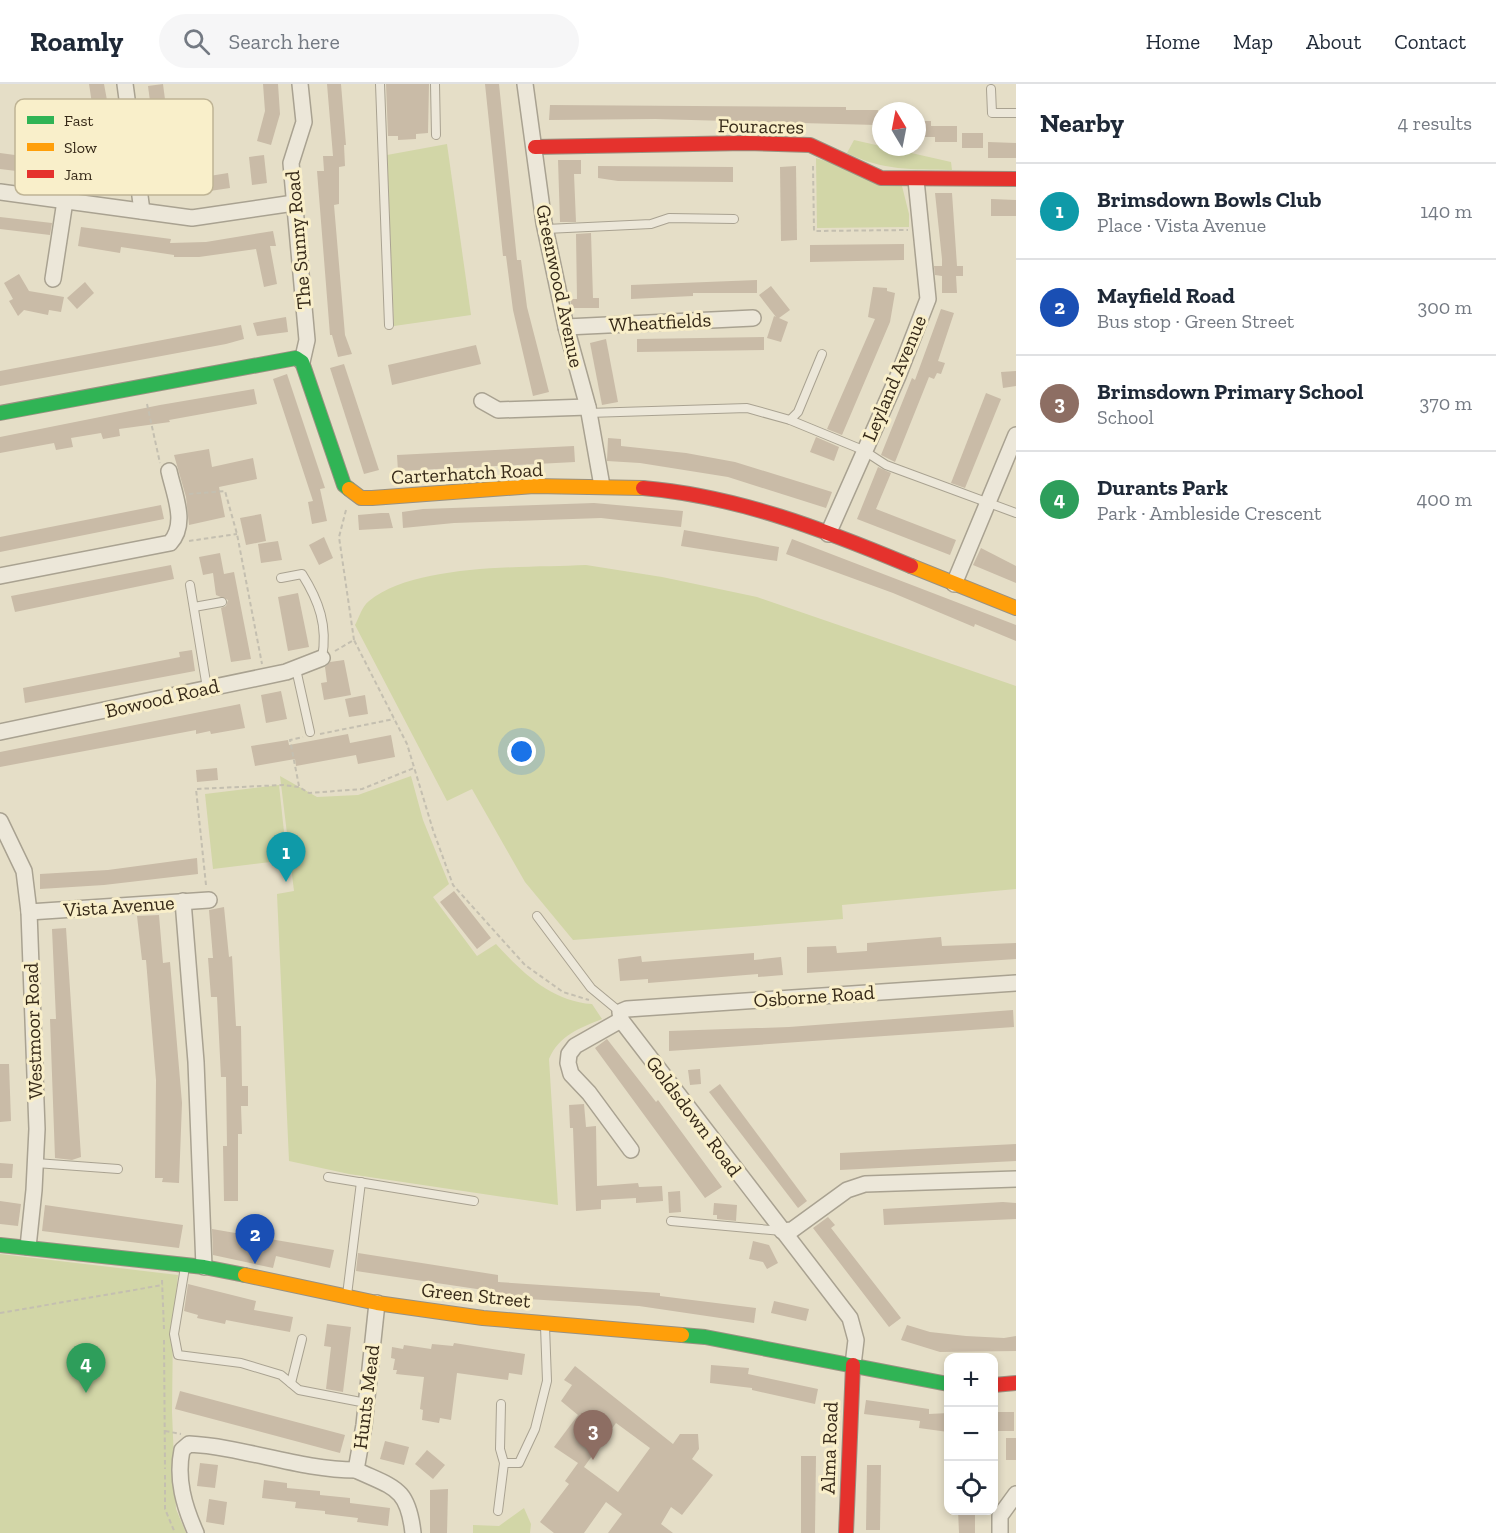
<!DOCTYPE html>
<meta charset="utf-8">
<style>
:root{--surface:#fff;--page:#f6f6f7;--text:#1f2937;--muted:#747a83;--line:#e0e1e3;--accent:#746956}
body{margin:0;font-family:"Zilla Slab",serif;background:var(--page);color:var(--text)}
.controls{position:absolute;right:18px;bottom:18px;display:grid;overflow:hidden;border-radius:12px;box-shadow:0 3px 9px #0003}
.controls button{width:54px;height:54px;display:grid;place-items:center;padding:0;border:0;border-bottom:2px solid var(--line);background:var(--surface);color:var(--text);font:30px sans-serif}
.compass{position:absolute;left:872px;top:18px;width:54px;height:54px;border-radius:50%;background:var(--surface);box-shadow:0 3px 9px #0003;rotate:350deg}
.you{position:absolute;left:522px;top:668px;width:21px;height:21px;margin:-15px;border:4px solid #fff;border-radius:50%;background:#1a73e8;box-shadow:0 0 0 9px #1a73e833}
.badge{display:grid;place-items:center;width:39px;height:39px;border-radius:50%;background:var(--accent);color:#fff;font-size:20px;font-weight:700}
.pin{position:absolute;translate:-50% -50px;filter:drop-shadow(0 2px 3px #0008)}
.pin::after{content:'';position:absolute;top:32px;width:21px;height:18px;background:inherit;clip-path:polygon(0 0,100% 0,50% 100%)}
.list{margin:0;padding:0;list-style:none}
h2{display:flex;justify-content:space-between;align-items:center;height:78px;margin:0;padding:0 24px;font-size:26px}
h2 small{font-size:20px;font-weight:400;color:var(--muted)}
.list li{display:grid;grid-template-columns:39px 1fr auto;gap:18px;align-items:center;box-sizing:border-box;height:96px;padding:0 24px;border-top:2px solid var(--line)}
.list b{display:block;font-size:22px;white-space:nowrap}
.list p{margin:0;font-size:20px;white-space:nowrap;color:var(--muted)}
.list em{font-size:20px;font-style:normal;color:var(--muted)}
.icon{flex:none;width:33px;height:33px;fill:none;stroke:currentColor;stroke-width:2;stroke-linecap:round;stroke-linejoin:round}
.map{position:relative;flex:none;width:1016px;height:1449px;overflow:hidden}
header{display:flex;align-items:center;gap:36px;box-sizing:border-box;height:84px;padding:0 30px;background:var(--surface);border-bottom:2px solid var(--line)}
header strong{font-size:28px}
nav{display:flex;gap:33px;margin-inline-start:auto;font-size:21px}
.search{width:420px;height:54px;background:var(--page);display:flex;align-items:center;gap:15px;box-sizing:border-box;padding:0 21px;border-radius:33px;color:var(--muted);font-size:22px}
main{display:flex}
aside{flex:1;background:var(--surface)}
.map>svg:first-child{display:block}
.green{fill:#d2d6a7}
.building{fill:#c9bba7;fill-rule:evenodd}
.lines{fill:none;stroke-linecap:round;stroke-linejoin:round}
.lane-casing{stroke:#a9a291;stroke-width:10}
.street-casing{stroke:#a9a291;stroke-width:18}
.fast-casing{stroke:#999181;stroke-width:16}
.slow-casing{stroke:#999181;stroke-width:16}
.jam-casing{stroke:#999181;stroke-width:16}
.path{stroke:#c4bfb0;stroke-width:2;stroke-dasharray:4.5 3;stroke-linecap:butt}
.lane{stroke:#ece7d9;stroke-width:8}
.street{stroke:#ece7d9;stroke-width:15}
.fast{stroke:#30b455;stroke-width:14}
.slow{stroke:#ff9f0a;stroke-width:14}
.jam{stroke:#e5322d;stroke-width:14}
.labels{text-anchor:middle;dominant-baseline:central;stroke-width:6;stroke-linejoin:round;paint-order:stroke}
.street-label{font-size:20px;fill:#372a19;stroke:#f9efca}
.key{fill:#f9efca;stroke:#bfb495;stroke-width:1.5}
.key-label{font-size:16px;fill:#372a19}
</style>
<header>
<strong>Roamly</strong>
<div class="search"><svg class="icon" aria-label="search" viewBox="0 0 24 24"><circle cx="10" cy="10" r="6"/><path d="M15 15l6 6"/></svg>Search here</div>
<nav><a>Home</a><a>Map</a><a>About</a><a>Contact</a></nav>
</header>
<main>
<div class="map">
<svg width="1016" height="1449" viewBox="0 0 1016 1449">
<rect width="100%" height="100%" fill="#e5dec7"/>
<g class="green">
<path d="M854,56L951,78L952,86C912,85 883,87 847,69Z"/>
<path d="M447,60L471,231L394,242L387,71Z"/>
<path d="M816,74L902,102L909,130V143L817,144Z"/>
<path d="M586,481L662,493L757,513L1016,602V805L842,821L843,835L573,856L525,798L472,705L447,717L355,541C359,534 362,522 369,517C416,479 526,484 586,481Z"/>
<path d="M280,692L317,713L358,711L411,692L423,736L449,800L433,813L477,872L496,860C523,889 551,917 592,920L602,935C580,944 559,951 549,975L558,1121L349,1090L289,1077L277,810L294,807Z"/>
<path d="M279,701L287,776L213,785L205,710Z"/>
<path d="M0,1170L178,1191L173,1242L172,1328L176,1425L186,1449H0Z"/>
<path d="M524,1424L531,1440L530,1449H473V1441L499,1442Z"/>
</g>
<g class="building">
<path d="M89,0H104L109,27L105,28L106,37L95,39Z"/>
<path d="M163,0L172,70L157,71L148,2Z"/>
<path d="M263,0H278L280,30L271,61L257,57L265,27Z"/>
<path d="M327,0H341L346,61H344L345,82L339,83V120L334,121L345,251L352,270L338,273L332,251H330L317,87H324L323,72H333Z"/>
<path d="M386,0H429L428,49L416,50V55L398,56V52H388Z"/>
<path d="M485,0H499L517,176H521L527,223L549,308L533,312L513,226L506,172H503Z"/>
<path d="M550,21L846,23V26H878L877,41L655,35L549,36Z"/>
<path d="M917,37H931V42H957V58H935V53H917Z"/>
<rect x="962" y="49" width="21" height="15"/>
<path d="M988,58L1016,59V74H988Z"/>
<path d="M0,69L96,82L97,87L125,89L123,100L0,85Z"/>
<path d="M264,71L267,99L252,101L249,73Z"/>
<path d="M558,76H581V90H574L576,138H560Z"/>
<path d="M598,82L733,83V98L618,97L598,94Z"/>
<path d="M796,82L797,156L781,157L780,83Z"/>
<path d="M228,89L230,104L203,108L162,105L163,90L191,91V95Z"/>
<path d="M935,109H952L957,182H963V192H956L957,209H942V192L935,191L934,182H942V175Z"/>
<path d="M991,115L1016,116V132H991Z"/>
<path d="M0,133L52,139L50,151L0,145Z"/>
<path d="M81,143L171,155L170,159L206,158L273,147L276,162H270L277,200L264,203L256,165L199,173H174V171L121,163L120,169L78,162Z"/>
<path d="M591,149L593,214H599V224H572L570,215H577L576,150Z"/>
<path d="M904,160V176L810,178V161Z"/>
<path d="M19,190L29,207L64,213L61,228L49,226L48,231L24,226L18,232L9,217L13,215L4,199Z"/>
<path d="M757,196V209H693V212L631,215V201Z"/>
<path d="M85,198L94,209L77,225L67,214Z"/>
<path d="M771,202L790,226L779,234L788,238L781,258L767,254L774,232L776,233L759,211Z"/>
<path d="M873,203L887,204V207L895,209L890,238L842,351L827,345L875,235L868,233Z"/>
<path d="M941,225L954,229L938,277L945,279L941,290L937,289L934,295L929,293L895,378L881,371L912,294L915,296Z"/>
<path d="M286,233L288,248L257,252L253,239Z"/>
<path d="M241,241L244,255L226,260L0,302V287Z"/>
<path d="M764,253V266L637,268V255Z"/>
<path d="M606,255L618,318L602,321L590,259Z"/>
<path d="M476,261L481,280L392,301L388,281Z"/>
<path d="M344,280L379,386L364,390L330,284Z"/>
<path d="M1016,287V302L1003,304L1001,288Z"/>
<path d="M287,290L325,404L320,405L327,437L312,440L308,418L313,417L273,295Z"/>
<path d="M254,305L257,320L169,336L170,338L119,345L120,352L103,355L101,349L71,354L73,363L56,366L54,359L0,369V353L160,321Z"/>
<path d="M986,309L1001,315L965,404L951,399Z"/>
<path d="M816,353L839,363L834,377L810,368Z"/>
<path d="M608,354L621,355V362L686,369L735,378L832,408L826,424L728,393L640,379L607,377Z"/>
<path d="M574,362L575,378L398,387L397,371Z"/>
<path d="M209,365L212,383L253,374L257,395L219,403L225,433L189,441L186,413L174,371Z"/>
<path d="M878,383L891,389L876,425L956,456L950,471L857,435Z"/>
<path d="M594,419L683,427L681,443L601,434L454,439L403,444L402,428L423,425Z"/>
<path d="M161,421L164,435L0,468V453Z"/>
<path d="M381,429H389L393,444L359,446L358,431Z"/>
<path d="M261,430L266,457L246,461L240,434Z"/>
<path d="M684,446L779,463L777,477L681,462Z"/>
<path d="M324,453L333,474L319,481L309,461Z"/>
<path d="M792,455L1016,541V557L975,540L974,543L893,509L786,470Z"/>
<path d="M278,457L282,476L261,479L258,460Z"/>
<path d="M981,464L1016,482V499L973,481Z"/>
<path d="M220,469L224,490L234,488L251,575L231,578L221,524L226,522L228,516L216,511L213,489L203,491L199,473Z"/>
<path d="M171,481L174,495L15,528L11,512Z"/>
<path d="M298,509L309,563L288,567L278,513Z"/>
<path d="M192,566L195,587L25,619L23,604L180,573L179,568Z"/>
<path d="M344,576L351,611L324,616L321,599L327,598L325,583L330,578Z"/>
<path d="M281,607L287,635L266,639L261,611Z"/>
<path d="M365,611L368,630L349,633L345,615Z"/>
<path d="M240,620L245,644L211,650L210,647L196,650V646L0,683V668Z"/>
<path d="M348,650L350,659L391,651L395,673L358,680L356,671L296,682L295,675L255,682L251,662L288,656L289,661Z"/>
<path d="M217,684L218,696L197,698L196,686Z"/>
<path d="M197,774L198,790L104,801L40,805V790L108,786Z"/>
<path d="M454,807L491,854L477,865L440,818Z"/>
<path d="M224,823L229,873L232,872L236,942H241L242,1002H248V1022H241L242,1050H238V1117H224L223,1062H227L226,993H221L217,913H211L208,874H213L209,826Z"/>
<path d="M159,831L163,879L170,878L182,1019L179,1099L162,1098L163,1094H155L156,996L146,876H142L137,832Z"/>
<path d="M66,844L81,1073L72,1076L55,1074L50,935H56L52,845Z"/>
<path d="M941,853L942,862L1016,859V875L807,889V863L836,862L837,869L867,867V859Z"/>
<path d="M754,869V876L781,873L783,891L758,893V890L648,899V895L620,897L618,875L641,872L642,878Z"/>
<path d="M1013,926L1014,943L669,967V947L789,943Z"/>
<path d="M607,955L656,1018L658,1016L722,1103L705,1114L595,964Z"/>
<path d="M0,980H9L11,1037L0,1038Z"/>
<path d="M700,985L701,1000L690,1001L688,986Z"/>
<path d="M720,1000L807,1117L798,1124L709,1008Z"/>
<path d="M584,1020L586,1043L596,1042L597,1102L638,1099L639,1103L662,1102L663,1117L636,1119V1114L601,1116V1125L576,1127L573,1044H570L569,1021Z"/>
<path d="M1016,1060V1077L840,1086V1069Z"/>
<path d="M0,1079L13,1080L12,1094H0Z"/>
<path d="M680,1107L681,1128L669,1129L668,1108Z"/>
<path d="M0,1117L21,1120L18,1142L0,1140Z"/>
<path d="M1003,1118L1016,1119V1135L884,1141L883,1125Z"/>
<path d="M714,1119L737,1121L736,1137L717,1135V1131H713Z"/>
<path d="M45,1121L183,1141L179,1164L42,1147Z"/>
<path d="M828,1133L835,1141L831,1144L901,1234L889,1243L813,1144Z"/>
<path d="M212,1145L334,1166L330,1184L276,1172L273,1184L213,1171Z"/>
<path d="M753,1157L769,1161L778,1179L767,1185L763,1178L749,1175Z"/>
<path d="M358,1169L498,1191V1198L660,1209V1212L756,1224L754,1239L639,1222L497,1213V1208L356,1187Z"/>
<path d="M188,1200L256,1217L254,1226L293,1233L290,1248L226,1236L225,1240L197,1234L198,1231L184,1227Z"/>
<path d="M774,1217L809,1225L806,1237L771,1229Z"/>
<path d="M327,1240L351,1243L343,1308L326,1305L331,1263L324,1262Z"/>
<path d="M907,1241L930,1248L966,1252L1004,1254L1016,1252V1267L940,1268L901,1256Z"/>
<path d="M454,1259L525,1270L522,1291L509,1289L508,1296L457,1289L451,1336L440,1334L439,1339L422,1336L423,1326L420,1325L424,1293L396,1290L397,1286H393L395,1275L391,1274L392,1263L403,1265L404,1261L431,1265L432,1260L453,1262Z"/>
<path d="M711,1281L749,1284L748,1290L818,1305L815,1320L752,1306V1304L710,1299Z"/>
<path d="M575,1282L673,1360L680,1350H698L699,1365L692,1375L713,1391L682,1431L671,1423L661,1440L673,1449H608L622,1430L606,1418L584,1449H554L540,1438L569,1400L565,1397L578,1379L554,1363L578,1331L561,1317L572,1301L564,1296ZM616,1339L650,1364L618,1408L584,1383Z"/>
<path d="M180,1307L345,1351L340,1369L175,1325Z"/>
<path d="M866,1316L929,1325V1330L948,1329V1348L919,1344L920,1337L864,1330Z"/>
<rect x="993" y="1328" width="21" height="19"/>
<rect x="1006" y="1354" width="10" height="22"/>
<path d="M385,1357L409,1363L404,1381L380,1375Z"/>
<path d="M427,1366L445,1381L433,1395L415,1380Z"/>
<path d="M801,1372H816L815,1449H801Z"/>
<path d="M200,1379L218,1381L215,1404L197,1402Z"/>
<path d="M867,1381H881L880,1446H866Z"/>
<path d="M264,1396L287,1399V1404L320,1407V1411L350,1414V1419L390,1424L388,1442L357,1438L358,1434L325,1430V1427L295,1424L296,1418L262,1414Z"/>
<path d="M448,1405L447,1449H430V1406Z"/>
<path d="M209,1415L227,1418L224,1441L206,1438Z"/>
<path d="M958,1426H975V1449H959Z"/>
</g>
<g class="lines">
<defs>
<g id="lane">
<path d="M380,0L389,241"/>
<path d="M435,0L436,51"/>
<path d="M991,5L992,29H1016"/>
<path d="M546,145L651,140L669,134L734,135"/>
<path d="M588,329L747,324L790,336L863,366L886,381L1016,429"/>
<path d="M790,336L798,328L822,270"/>
<path d="M281,494L302,490C319,517 328,542 322,574"/>
<path d="M190,501L207,604"/>
<path d="M194,523L222,518"/>
<path d="M296,585L310,648"/>
<path d="M537,832L591,904L620,928"/>
<path d="M36,1079L118,1085"/>
<path d="M328,1093L474,1117"/>
<path d="M671,1137L782,1147"/>
<path d="M185,1183L174,1250L178,1271L241,1279L281,1291L299,1306L366,1319"/>
<path d="M347,1211L361,1098"/>
<path d="M291,1299L302,1255"/>
<path d="M504,1379H519L535,1345L547,1297L545,1242"/>
<path d="M498,1427L504,1379L500,1365L501,1320"/>
</g>
<g id="street">
<path d="M125,0L142,127"/>
<path d="M300,0L304,38L291,79L307,256L302,278"/>
<path d="M525,0L544,139L566,243L588,323L602,402"/>
<path d="M0,108L192,134L294,119"/>
<path d="M53,195L65,117"/>
<path d="M566,243L753,234"/>
<path d="M482,317L498,326L588,323"/>
<path d="M828,450L898,292L928,215L916,96"/>
<path d="M0,492L170,459C188,440 174,410 169,387"/>
<path d="M954,500L1016,351"/>
<path d="M0,648L286,588L322,574"/>
<path d="M0,737L24,787L29,828L37,1045L34,1106L28,1163"/>
<path d="M183,817L196,978L204,1183"/>
<path d="M29,828L209,816"/>
<path d="M621,936L850,1234L856,1256L853,1281"/>
<path d="M621,936L620,928L627,925L1016,899"/>
<path d="M621,936L575,962L569,970L568,979L571,990L589,1009L631,1066"/>
<path d="M782,1147L792,1146L847,1106L865,1100L1016,1095"/>
<path d="M377,1219L364,1341L356,1386C394,1404 408,1403 413,1449"/>
<path d="M196,1449C184,1422 176,1395 182,1366L189,1360C245,1363 299,1386 356,1386"/>
<path d="M1000,1449V1432L1016,1410"/>
</g>
<g id="fast">
<path d="M0,329L296,274L302,278L344,401L349,405"/>
<path d="M0,1161L204,1183L245,1191"/>
<path d="M682,1251L705,1253L948,1300"/>
</g>
<g id="slow">
<path d="M349,405L361,414H372L534,402L643,404"/>
<path d="M911,482L1016,524"/>
<path d="M245,1191L377,1219L483,1234L682,1251"/>
</g>
<g id="jam">
<path d="M535,63L746,59L810,61L881,94L1016,95"/>
<path d="M643,404C737,412 825,446 911,482"/>
<path d="M994,1301L1016,1299"/>
<path d="M846,1449L853,1281"/>
</g>
</defs>
<use href="#lane" class="lane-casing"/>
<use href="#street" class="street-casing"/>
<use href="#fast" class="fast-casing"/>
<use href="#slow" class="slow-casing"/>
<use href="#jam" class="jam-casing"/>
<g class="path">
<path d="M813,82L814,147L908,146"/>
<path d="M147,320L160,379"/>
<path d="M189,410L225,407L237,450L262,580"/>
<path d="M346,426L339,453L354,556"/>
<path d="M189,457L237,450"/>
<path d="M335,567L354,556L407,660L433,746L453,801L525,881L563,908L589,916"/>
<path d="M320,650L394,635"/>
<path d="M299,702L290,656L303,653"/>
<path d="M206,801L196,705L283,701L299,703L309,709L362,705L414,684"/>
<path d="M162,1196L164,1245"/>
<path d="M0,1229L163,1201"/>
<path d="M164,1256L165,1385"/>
<path d="M165,1347L181,1350"/>
<path d="M165,1391V1425L175,1449"/>
</g>
<use href="#lane" class="lane"/>
<use href="#street" class="street"/>
<use href="#fast" class="fast"/>
<use href="#slow" class="slow"/>
<use href="#jam" class="jam"/>
</g>
<g class="labels">
<g class="street-label">
<text transform="translate(761 42) rotate(1)">Fouracres</text>
<text transform="translate(298 156) rotate(-95)">The Sunny Road</text>
<text transform="translate(560 202) rotate(78)">Greenwood Avenue</text>
<text transform="translate(660 238) rotate(-3)">Wheatfields</text>
<text transform="translate(894 294) rotate(-67)">Leyland Avenue</text>
<text transform="translate(467 389) rotate(-3)">Carterhatch Road</text>
<text transform="translate(162 614) rotate(-13)">Bowood Road</text>
<text transform="translate(119 822) rotate(-4)">Vista Avenue</text>
<text transform="translate(814 912) rotate(-4)">Osborne Road</text>
<text transform="translate(33 947) rotate(-92)">Westmoor Road</text>
<text transform="translate(694 1032) rotate(53)">Goldsdown Road</text>
<text transform="translate(476 1211) rotate(6)">Green Street</text>
<text transform="translate(366 1313) rotate(-83)">Hunts Mead</text>
<text transform="translate(829 1364) rotate(-88)">Alma Road</text>
</g>
</g>
<rect x="15" y="15" width="198" height="96" rx="9" class="key"/>
<rect x="27" y="32" width="27" height="8" fill="#30b455"/>
<rect x="27" y="59" width="27" height="8" fill="#ff9f0a"/>
<rect x="27" y="86" width="27" height="8" fill="#e5322d"/>
<g class="key-label">
<text x="64" y="42">Fast</text>
<text x="64" y="69">Slow</text>
<text x="64" y="96">Jam</text>
</g>
</svg>
<div class="controls">
<button>+</button>
<button>−</button>
<button><svg class="icon" aria-label="locate" viewBox="0 0 24 24"><circle cx="12" cy="12" r="6"/><path d="M12 2v4M12 18v4M2 12h4M18 12h4"/></svg></button>
</div>
<svg class="compass" viewBox="-18 -18 36 36"><path d="M0-13l5 13h-10z" fill="#e53935"/><path d="M0 13l5-13h-10z" fill="#747a83"/></svg>
<div class="you"></div>
<div class="pin badge" style="left:286px;top:798px;background:#0f9aa8">1</div>
<div class="pin badge" style="left:255px;top:1180px;background:#1a4fb4">2</div>
<div class="pin badge" style="left:593px;top:1376px;background:#8d6e63">3</div>
<div class="pin badge" style="left:86px;top:1309px;background:#2e9e5b">4</div>
</div>
<aside>
<h2>Nearby<small>4 results</small></h2>
<ul class="list">
<li><span class="badge" style="background:#0f9aa8">1</span><div><b>Brimsdown Bowls Club</b><p>Place · Vista Avenue</p></div><em>140 m</em></li>
<li><span class="badge" style="background:#1a4fb4">2</span><div><b>Mayfield Road</b><p>Bus stop · Green Street</p></div><em>300 m</em></li>
<li><span class="badge" style="background:#8d6e63">3</span><div><b>Brimsdown Primary School</b><p>School</p></div><em>370 m</em></li>
<li><span class="badge" style="background:#2e9e5b">4</span><div><b>Durants Park</b><p>Park · Ambleside Crescent</p></div><em>400 m</em></li>
</ul>
</aside>
</main>
